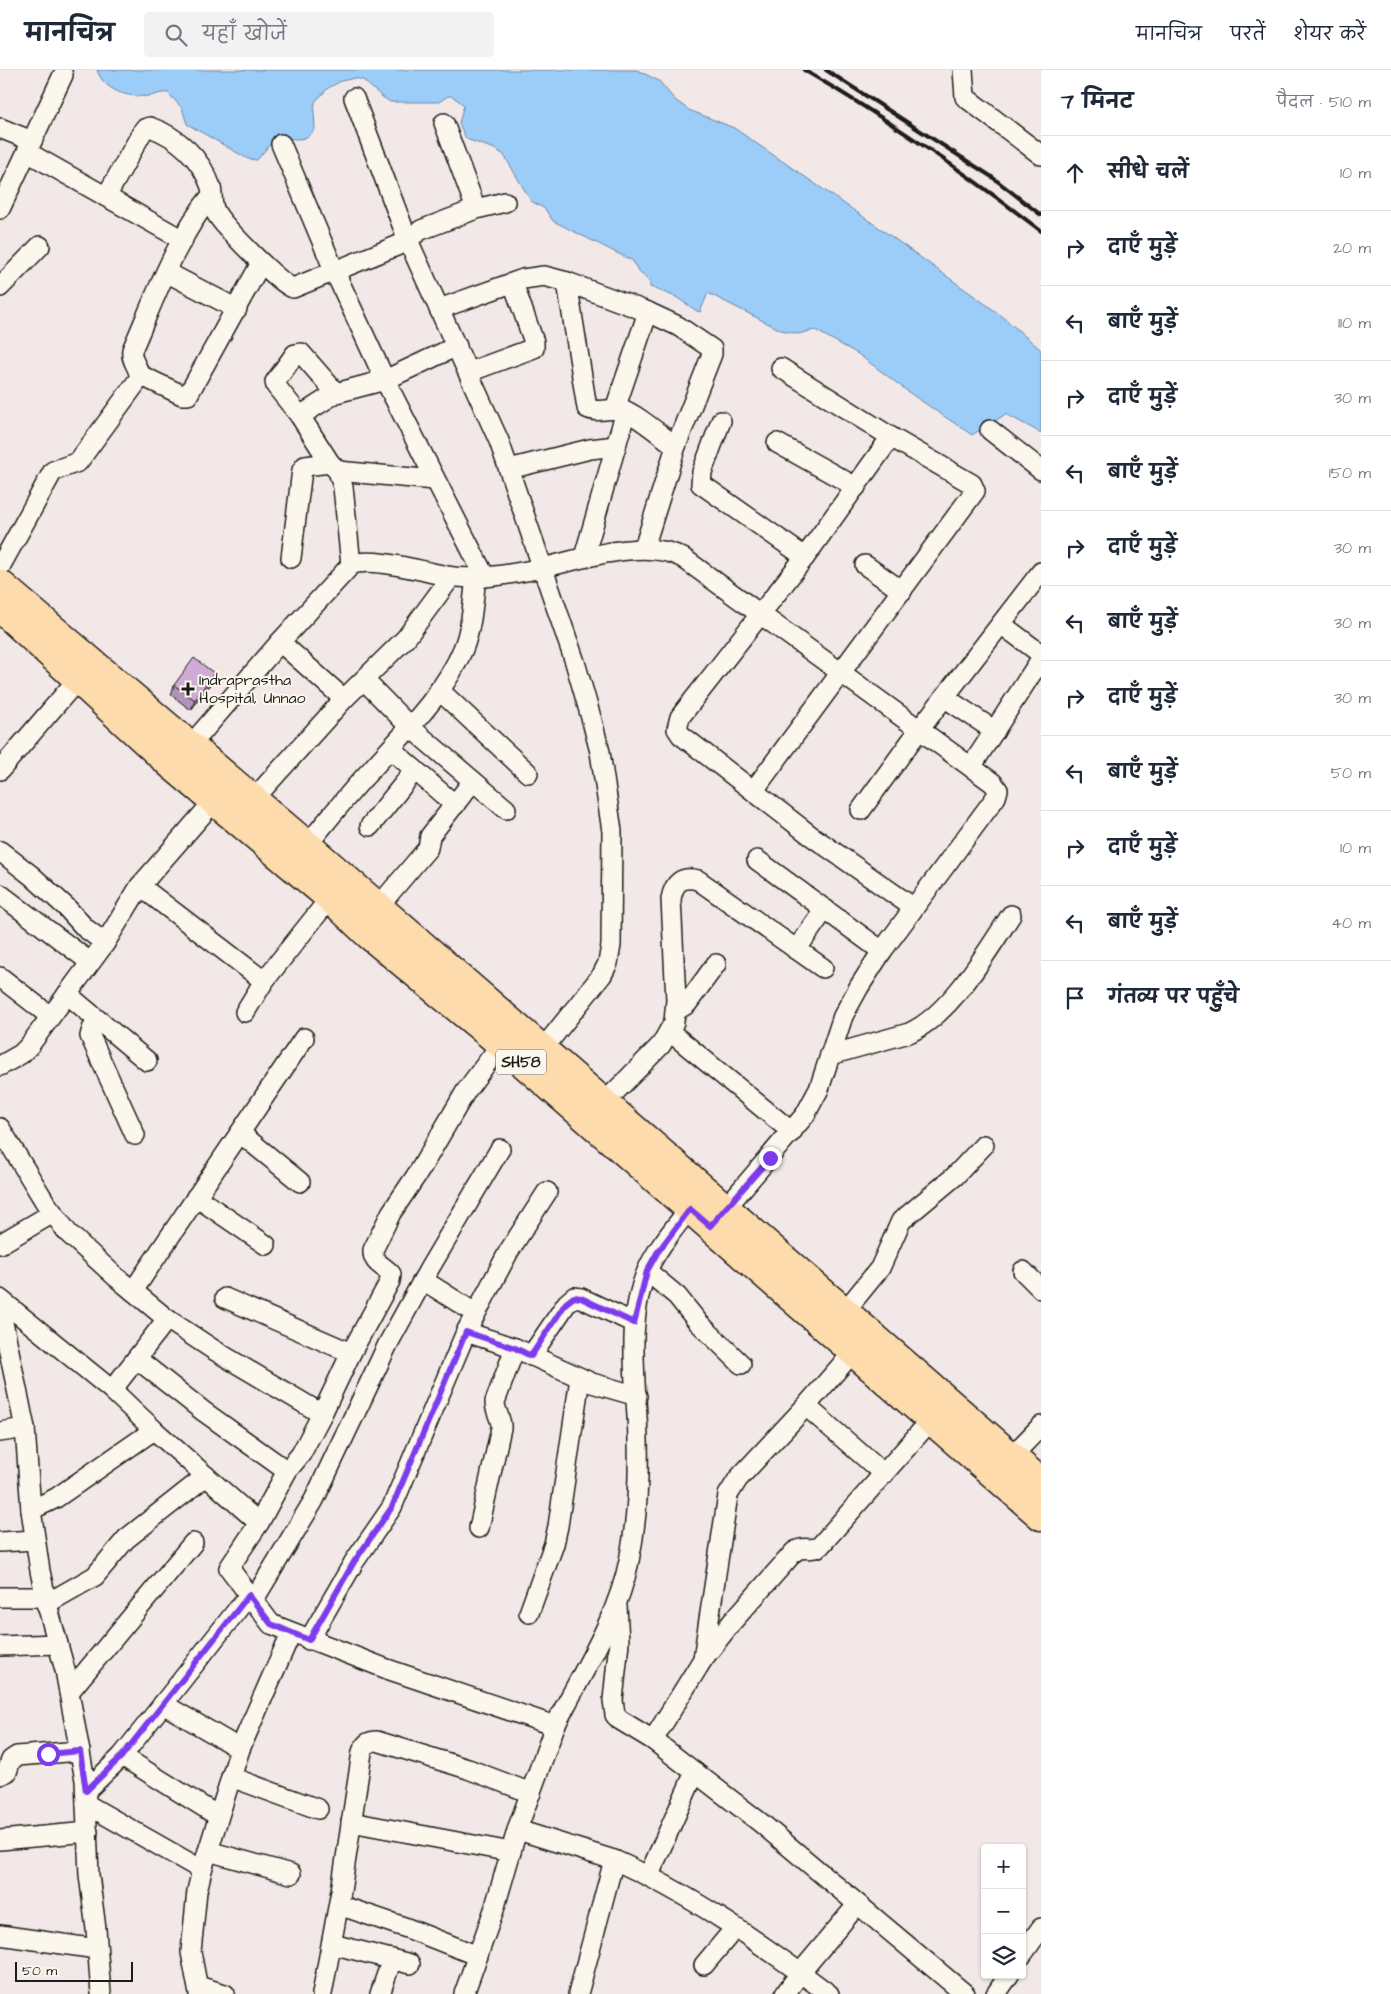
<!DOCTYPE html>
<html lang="hi">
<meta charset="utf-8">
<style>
:root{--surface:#fff;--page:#f2f2f3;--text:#1f2937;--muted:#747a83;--line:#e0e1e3}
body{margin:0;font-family:"Architects Daughter","Playpen Sans Deva",sans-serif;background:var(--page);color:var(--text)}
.controls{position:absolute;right:15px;bottom:15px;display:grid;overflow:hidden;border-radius:5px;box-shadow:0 1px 4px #0004}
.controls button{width:45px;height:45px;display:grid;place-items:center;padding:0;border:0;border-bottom:1px solid var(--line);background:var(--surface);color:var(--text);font:25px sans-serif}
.scale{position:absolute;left:15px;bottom:12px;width:118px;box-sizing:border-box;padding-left:5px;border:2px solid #1c1c1c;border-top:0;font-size:14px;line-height:18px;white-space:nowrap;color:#1c1c1c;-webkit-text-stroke:4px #fbf7ec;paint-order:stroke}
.stop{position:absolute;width:15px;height:15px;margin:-11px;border:4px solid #7c3aed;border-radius:50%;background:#fff}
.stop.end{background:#7c3aed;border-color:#fff;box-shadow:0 1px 5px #0008}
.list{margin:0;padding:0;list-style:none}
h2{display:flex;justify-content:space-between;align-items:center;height:65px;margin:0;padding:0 20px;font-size:21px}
h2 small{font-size:16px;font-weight:400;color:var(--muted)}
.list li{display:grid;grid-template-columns:32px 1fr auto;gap:15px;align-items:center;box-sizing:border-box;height:75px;padding:0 20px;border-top:1px solid var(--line)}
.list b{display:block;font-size:19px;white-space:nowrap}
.list em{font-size:16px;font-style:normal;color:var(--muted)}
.icon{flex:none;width:28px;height:28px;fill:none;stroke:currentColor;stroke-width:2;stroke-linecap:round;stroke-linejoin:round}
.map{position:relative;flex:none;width:1041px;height:1924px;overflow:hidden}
header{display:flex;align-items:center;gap:30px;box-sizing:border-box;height:70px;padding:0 25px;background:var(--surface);border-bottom:1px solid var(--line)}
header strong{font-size:24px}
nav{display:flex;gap:28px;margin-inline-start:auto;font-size:18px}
.search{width:350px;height:45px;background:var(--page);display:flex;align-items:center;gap:12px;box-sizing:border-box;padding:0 18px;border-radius:5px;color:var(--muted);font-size:19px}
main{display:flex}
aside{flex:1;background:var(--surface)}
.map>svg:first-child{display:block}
.water{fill:#9ccdf9;stroke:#6986a1}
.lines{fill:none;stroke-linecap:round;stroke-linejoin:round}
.minor-casing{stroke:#1c1c1c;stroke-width:22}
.primary-casing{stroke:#1c1c1c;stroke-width:31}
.minor{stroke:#fbf7ec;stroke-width:19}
.primary{stroke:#fedbac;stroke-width:28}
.rail{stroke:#1c1c1c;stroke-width:4}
.wall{fill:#b294b8;stroke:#1c1c1c}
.shaded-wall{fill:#917896;stroke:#1c1c1c}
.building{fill:#cfacd6;stroke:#1c1c1c}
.route{stroke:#7c3aed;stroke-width:6}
.poi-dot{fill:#1c1c1c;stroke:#fbf7ec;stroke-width:2}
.labels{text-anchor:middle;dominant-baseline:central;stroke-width:4;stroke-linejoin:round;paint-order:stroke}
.shield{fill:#fbf7ec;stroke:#5f5e5a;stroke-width:1}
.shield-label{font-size:15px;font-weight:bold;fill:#1c1c1c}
.poi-label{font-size:16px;fill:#1c1c1c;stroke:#fbf7ec;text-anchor:start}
</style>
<header>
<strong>मानचित्र</strong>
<div class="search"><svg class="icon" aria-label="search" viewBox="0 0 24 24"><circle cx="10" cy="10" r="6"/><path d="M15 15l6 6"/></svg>यहाँ खोजें</div>
<nav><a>मानचित्र</a><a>परतें</a><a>शेयर करें</a></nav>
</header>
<main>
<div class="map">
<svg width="1041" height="1924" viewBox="0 0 1041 1924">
<rect width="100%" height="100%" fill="#f2e8e8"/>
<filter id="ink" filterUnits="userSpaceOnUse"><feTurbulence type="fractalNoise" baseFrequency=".02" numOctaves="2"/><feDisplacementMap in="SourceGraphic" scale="10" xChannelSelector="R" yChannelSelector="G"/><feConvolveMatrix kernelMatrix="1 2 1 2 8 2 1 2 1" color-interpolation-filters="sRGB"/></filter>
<g filter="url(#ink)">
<path class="water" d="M97,0H637L659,11L675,30L689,40L734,58L881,159L1002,246L1041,280V363L1006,344L972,365L914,326L858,284L815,260L798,264L781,260L708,223L700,242L697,241L676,227L650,217V211L637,199L633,191L553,151L545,139L531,131L504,85L495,79L466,69L459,53L464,35L452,26H448L439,32H390L381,26L363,10L355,8L341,11L328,18L315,32L314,43L315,58C305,76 291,66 275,68L257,90L248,89L187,54L182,38L168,23C161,22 156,25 149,26C128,28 104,21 97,0Z"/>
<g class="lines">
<defs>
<g id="minor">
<path d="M963,0L965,27L1041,85"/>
<path d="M354,28L407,168L499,371L575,592L592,651L600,682L612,761L611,875L608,893L602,905L542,980"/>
<path d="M444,53L476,139"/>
<path d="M0,58L32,71"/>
<path d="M281,74L334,200L385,310L485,507"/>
<path d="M27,82L183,170"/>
<path d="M106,127L144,59L150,57C178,67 201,88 211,117C213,126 211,135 216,143C224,157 279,213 293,218L399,175L421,160L476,139L505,132"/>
<path d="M0,139L63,5"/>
<path d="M166,202L237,239"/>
<path d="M567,212L587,338C598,344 611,337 623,340C635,343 664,368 676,376"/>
<path d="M0,217L40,176"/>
<path d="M439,239L523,209L544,206L567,212L648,242L678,256L712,279V284L676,376L644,478"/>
<path d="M469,302L534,278V272L513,213"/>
<path d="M140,305L182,325H188L261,193"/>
<path d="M336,323L301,283L295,284L275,312L276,316L300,346L330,393L338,401L343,417L351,495"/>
<path d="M615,339L648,242"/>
<path d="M300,346L336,323L385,310L457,276"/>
<path d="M721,351L702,402L701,414L805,487"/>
<path d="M990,360L1041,400"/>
<path d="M891,367L805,487L680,647L677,659L681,665L810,765L914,838"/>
<path d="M777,373L856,417"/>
<path d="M509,399L590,379L616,376"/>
<path d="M338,401L434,410"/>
<path d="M584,487L626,341"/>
<path d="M291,488L302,400L305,396L330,393"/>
<path d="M865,495L902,521"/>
<path d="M0,497L53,401L78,392L139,309C141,298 130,292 132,280C154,230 177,166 212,125"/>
<path d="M1001,554L1041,584"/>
<path d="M280,572L344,629"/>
<path d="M364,610L410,657L506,739"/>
<path d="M439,620L528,703"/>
<path d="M944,627L995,661"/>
<path d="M190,676L280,572L351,495C370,486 425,502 448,506C459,508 471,508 482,507C502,506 522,502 542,498C581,489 647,467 683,488L993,713L998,720L996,727L882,881L859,917L843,946L819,1019L805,1045L719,1146"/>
<path d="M391,679L455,735"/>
<path d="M971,697L1041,589"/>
<path d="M0,700L78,609"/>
<path d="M754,720L975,421L972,414L891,367L781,298"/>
<path d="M253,730L344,629L406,568L451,507"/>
<path d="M861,740L919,660L1041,502"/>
<path d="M370,756L415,700"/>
<path d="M307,775C328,750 348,724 371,700C404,663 444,625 463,579C472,557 473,531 476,507"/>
<path d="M0,781L32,806L66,837L85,858L105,873"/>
<path d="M757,790L882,881"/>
<path d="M140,816L264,911"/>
<path d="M0,824L90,892"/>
<path d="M378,837L428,778L430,766L473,711"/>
<path d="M796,880L825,839"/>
<path d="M0,907L50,946"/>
<path d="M67,924L147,991"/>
<path d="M676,941L687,934L716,894"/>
<path d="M245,942L264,911L330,828"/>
<path d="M101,952L92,959L90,966L135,1065"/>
<path d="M669,961L792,1062"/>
<path d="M830,985L909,963C950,945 987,882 1011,845"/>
<path d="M0,996L21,984L29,976L105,873L140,816L222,722"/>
<path d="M604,1033L661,975L674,952L676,930L671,829C674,812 682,806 698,810L823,898"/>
<path d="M0,1058L45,1132L68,1163L116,1207L167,1249L214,1280L322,1344"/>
<path d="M240,1063L300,1112"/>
<path d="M196,1127L266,1175"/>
<path d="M0,1174L53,1143"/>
<path d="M647,1201L677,1226L698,1252L741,1294"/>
<path d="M1023,1201L1041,1219"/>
<path d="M423,1210L475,1243"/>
<path d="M133,1221L304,968"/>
<path d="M225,1228L351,1283"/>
<path d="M0,1229L112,1320L154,1360L259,1453"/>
<path d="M0,1238L25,1358L31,1440L40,1501L48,1538L65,1600L85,1710L89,1805L96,1859L101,1924"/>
<path d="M845,1241L880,1198L901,1151L955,1106L984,1075"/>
<path d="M466,1262L515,1278L592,1313L637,1326"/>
<path d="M531,1286L567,1233L574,1227L581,1228L634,1253"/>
<path d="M137,1289L203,1341L287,1401"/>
<path d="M112,1320L167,1249"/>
<path d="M806,1336L884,1404"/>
<path d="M0,1362L25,1358"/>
<path d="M1012,1386L1041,1356"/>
<path d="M31,1440L56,1428L154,1360"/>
<path d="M479,1458L501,1358C502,1349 495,1342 495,1332L515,1278"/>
<path d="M0,1472L35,1470"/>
<path d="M0,1527H45"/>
<path d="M253,1531L314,1430L388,1274L429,1199L500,1079"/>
<path d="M46,1534L95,1506L126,1469L206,1406"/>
<path d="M617,1536L619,1572L613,1630L615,1645L620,1650L653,1670L761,1753L965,1924"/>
<path d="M529,1543L554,1474L558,1456L580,1308"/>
<path d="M309,1570L354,1492L392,1437L466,1262L509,1181L547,1122"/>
<path d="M0,1576L58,1574"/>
<path d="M703,1589L728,1425L738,1409L806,1336L853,1282"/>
<path d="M69,1622L193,1473"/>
<path d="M163,1634L240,1679"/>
<path d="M555,1656C582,1602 617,1550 629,1491C637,1452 639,1409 638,1370C637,1316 625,1252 647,1201C657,1178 674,1159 689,1139"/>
<path d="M653,1670L703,1589L732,1552L794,1482C803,1475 812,1482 820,1476L931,1350"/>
<path d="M122,1686L218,1746"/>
<path d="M0,1705L7,1702L11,1690L17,1686L80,1681"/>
<path d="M231,1707L318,1739"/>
<path d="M86,1721L122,1686L249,1525"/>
<path d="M86,1734L202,1800"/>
<path d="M351,1752L511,1782"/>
<path d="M518,1760L614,1790L578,1924"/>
<path d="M0,1770L88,1762"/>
<path d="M208,1781L291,1804"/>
<path d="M614,1790C691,1824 762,1874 829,1924"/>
<path d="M649,1805L695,1702"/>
<path d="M339,1835L407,1858L478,1886"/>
<path d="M0,1865L97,1879"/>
<path d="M332,1874L410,1894"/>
<path d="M1022,1885L1041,1858"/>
<path d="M704,1895L735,1858"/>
<path d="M198,1916L225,1924"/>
<path d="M199,1924L191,1882L197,1821L202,1800L240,1679L291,1563"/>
<path d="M322,1924L341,1821L362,1682C365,1674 368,1671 377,1671L468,1699L531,1723"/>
<path d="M380,1924L392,1889"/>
<path d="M464,1924L494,1840L518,1757L555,1656L387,1599L271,1554L229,1498L259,1453L287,1401L301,1384L322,1344L351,1283L390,1211L391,1204C383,1195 372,1193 373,1180L391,1143L420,1100L466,1021L501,974"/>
<path d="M785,1924L800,1903L857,1835"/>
<path d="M996,1924L1009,1905"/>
</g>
<g id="primary">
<path d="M0,514L307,775L1041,1412"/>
<path d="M0,538L170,694L330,828L369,865L501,974L1041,1446"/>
</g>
</defs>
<use href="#minor" class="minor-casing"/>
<use href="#primary" class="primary-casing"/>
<use href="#minor" class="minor"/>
<use href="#primary" class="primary"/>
<g class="rail">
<path d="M804,0C886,48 966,103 1041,161"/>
<path d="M826,0L992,107L1041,145"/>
</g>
</g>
<path class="wall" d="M214,603L211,613L191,640L171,625L174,615Z"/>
<path class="shaded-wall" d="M214,603L211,613L191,640L195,630Z"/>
<path class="building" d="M194,588L214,603L195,630L174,615Z"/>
</g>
<g class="lines" filter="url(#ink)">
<path class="route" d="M48,1684L80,1681L86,1721L122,1686L249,1525L271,1554L309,1570L354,1492L392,1437L466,1262L515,1278L531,1286L566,1233L574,1227L581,1228L634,1253L647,1201L657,1183L690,1139L710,1156L770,1088"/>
</g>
<path class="poi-dot" d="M185.5 611.5h5v5h5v5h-5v5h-5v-5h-5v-5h5z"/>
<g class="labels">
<rect class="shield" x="496" y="979.5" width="50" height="25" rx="4"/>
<g class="shield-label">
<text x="521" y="992">SH58</text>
</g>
<g class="poi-label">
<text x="199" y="610">Indraprastha<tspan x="199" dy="18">Hospital, Unnao</tspan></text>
</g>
</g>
</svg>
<div class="controls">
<button>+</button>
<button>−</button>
<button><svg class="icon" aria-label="layers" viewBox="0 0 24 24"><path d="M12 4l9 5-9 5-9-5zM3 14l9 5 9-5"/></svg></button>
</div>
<div class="scale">50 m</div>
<div class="stop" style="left:48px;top:1684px"></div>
<div class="stop end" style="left:770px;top:1088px"></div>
</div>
<aside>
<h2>7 मिनट<small>पैदल · 510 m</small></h2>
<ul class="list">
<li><svg class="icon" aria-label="ahead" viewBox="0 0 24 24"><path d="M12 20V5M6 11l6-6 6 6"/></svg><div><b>सीधे चलें</b></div><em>10 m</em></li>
<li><svg class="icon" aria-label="right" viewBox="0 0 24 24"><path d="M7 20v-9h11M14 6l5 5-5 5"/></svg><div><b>दाएँ मुड़ें</b></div><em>20 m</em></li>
<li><svg class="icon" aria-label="left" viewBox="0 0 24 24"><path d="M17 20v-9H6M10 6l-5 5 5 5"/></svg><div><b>बाएँ मुड़ें</b></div><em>110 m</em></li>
<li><svg class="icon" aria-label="right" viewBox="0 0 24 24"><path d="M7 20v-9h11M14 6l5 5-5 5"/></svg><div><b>दाएँ मुड़ें</b></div><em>30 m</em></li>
<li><svg class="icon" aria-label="left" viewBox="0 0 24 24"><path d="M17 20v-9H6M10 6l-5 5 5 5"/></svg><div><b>बाएँ मुड़ें</b></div><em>150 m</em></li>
<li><svg class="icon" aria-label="right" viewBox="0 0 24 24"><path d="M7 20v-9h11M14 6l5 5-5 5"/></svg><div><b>दाएँ मुड़ें</b></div><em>30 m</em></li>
<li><svg class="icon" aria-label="left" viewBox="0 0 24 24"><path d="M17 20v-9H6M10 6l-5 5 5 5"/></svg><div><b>बाएँ मुड़ें</b></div><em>30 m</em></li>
<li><svg class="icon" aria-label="right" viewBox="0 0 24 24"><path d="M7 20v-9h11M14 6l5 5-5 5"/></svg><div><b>दाएँ मुड़ें</b></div><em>30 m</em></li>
<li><svg class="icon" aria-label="left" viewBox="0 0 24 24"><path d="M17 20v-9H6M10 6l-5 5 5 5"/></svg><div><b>बाएँ मुड़ें</b></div><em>50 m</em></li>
<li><svg class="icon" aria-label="right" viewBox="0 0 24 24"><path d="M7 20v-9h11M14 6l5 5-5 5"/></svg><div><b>दाएँ मुड़ें</b></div><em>10 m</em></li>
<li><svg class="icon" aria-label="left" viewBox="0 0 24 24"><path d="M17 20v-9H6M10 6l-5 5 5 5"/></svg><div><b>बाएँ मुड़ें</b></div><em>40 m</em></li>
<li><svg class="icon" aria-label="arrive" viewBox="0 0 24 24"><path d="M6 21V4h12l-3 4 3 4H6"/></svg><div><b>गंतव्य पर पहुँचे</b></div></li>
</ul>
</aside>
</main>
